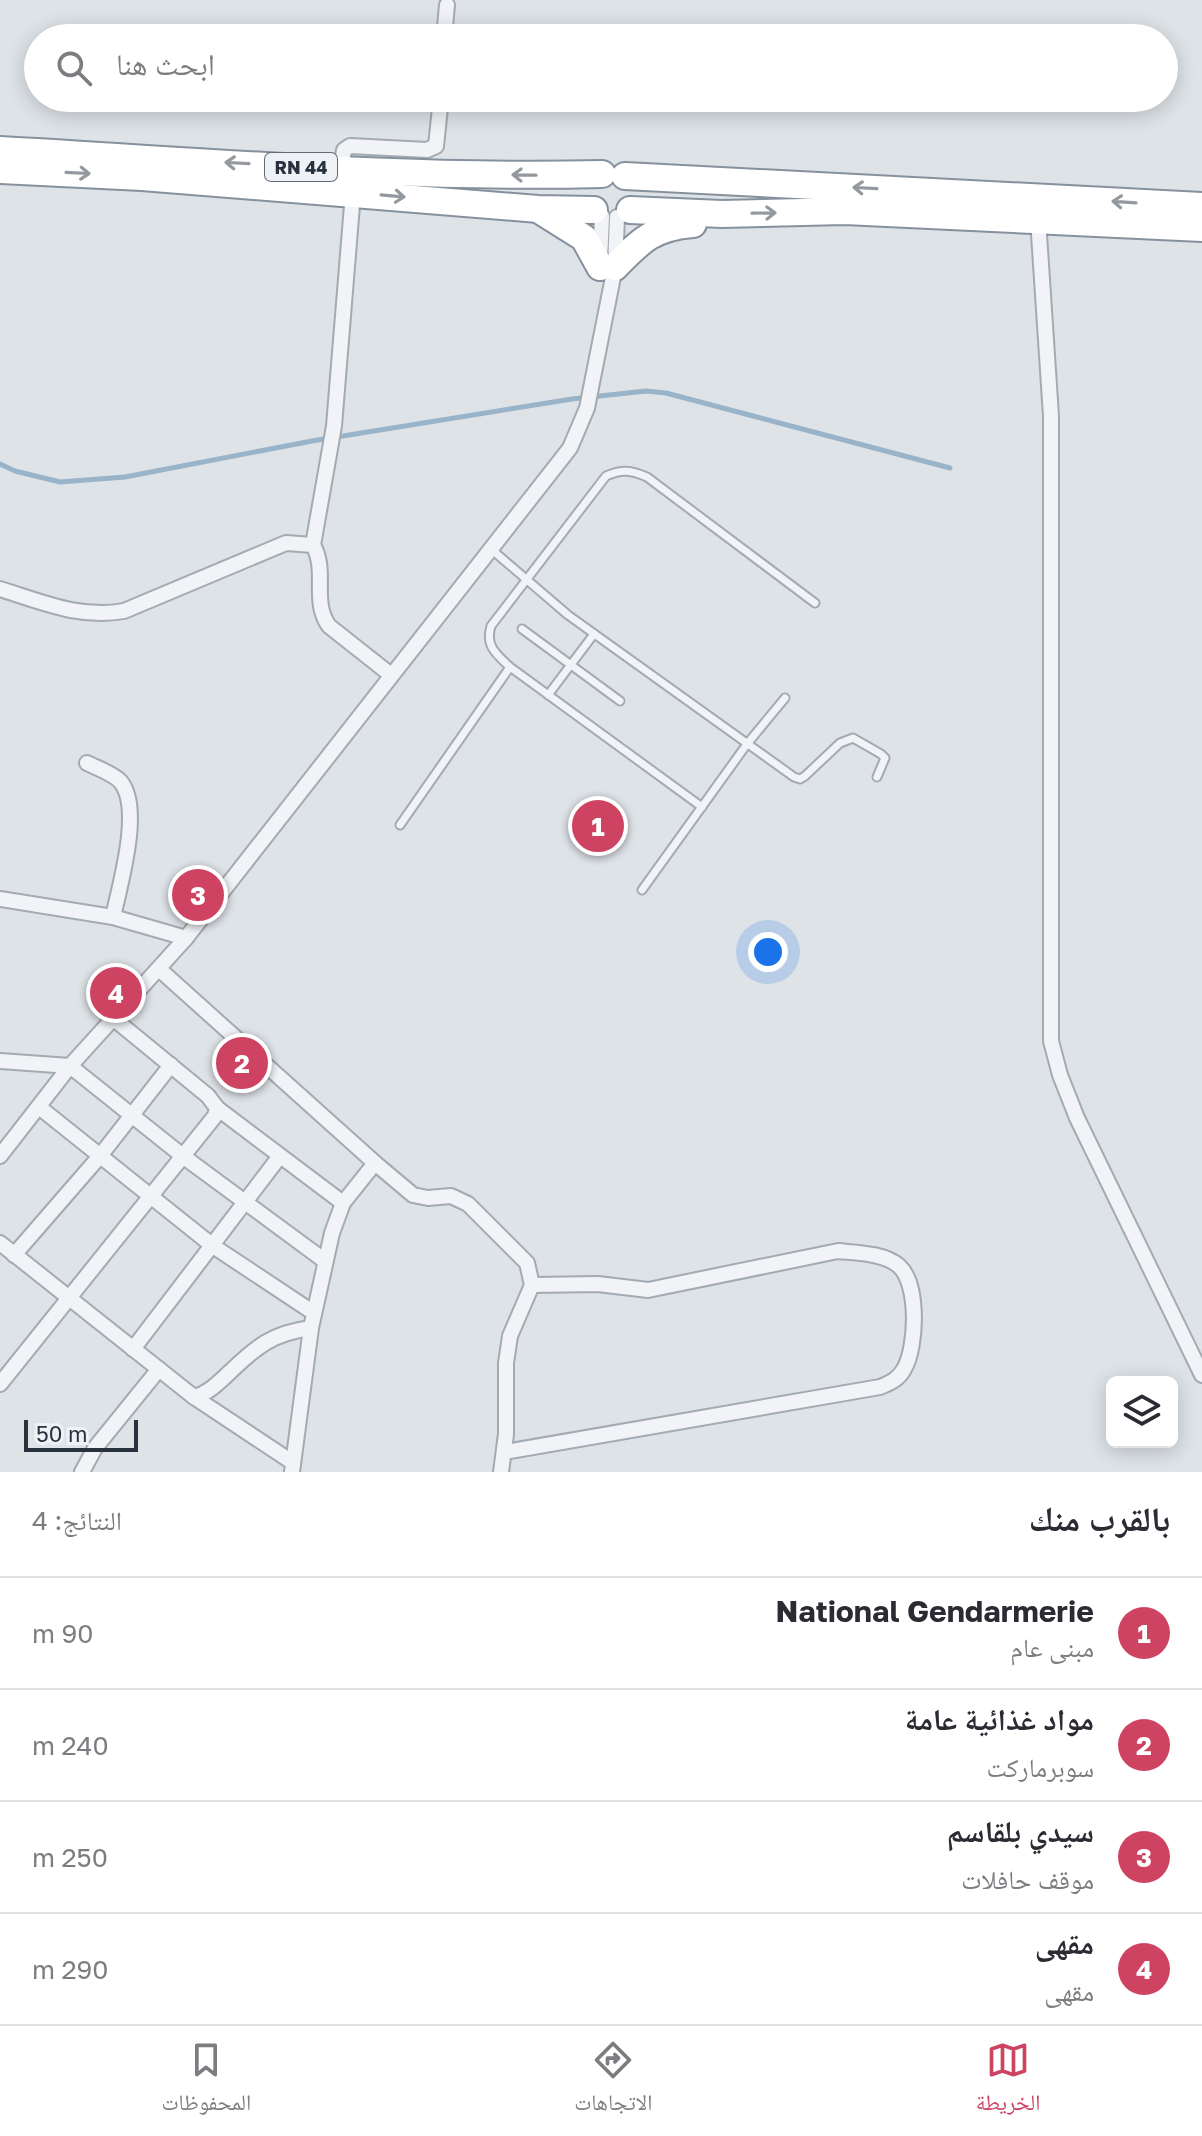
<!DOCTYPE html>
<html lang="ar">
<meta charset="utf-8">
<style>
:root{--surface:#fff;--page:#f7f7f7;--text:#2b2b33;--muted:#7c7c81;--line:#e1e1e2;--accent:#ce4361}
body{margin:0;font-family:"Golos Text","Noto Naskh Arabic",sans-serif;background:var(--page);color:var(--text);direction:rtl}
.controls{position:absolute;right:24px;bottom:24px;display:grid;overflow:hidden;border-radius:12px;box-shadow:0 4px 20px #0003}
.controls button{width:72px;height:72px;display:grid;place-items:center;padding:0;border:0;border-bottom:2px solid var(--line);background:var(--surface);color:var(--text);font:40px sans-serif}
.scale{position:absolute;left:24px;bottom:20px;width:114px;box-sizing:border-box;padding-left:8px;border:4px solid #28323f;border-top:0;font-size:22px;line-height:28px;white-space:nowrap;color:#28323f;-webkit-text-stroke:6px #eef2f6;paint-order:stroke}
.you{position:absolute;left:768px;top:952px;width:28px;height:28px;margin:-20px;border:6px solid #fff;border-radius:50%;background:#1a73e8;box-shadow:0 0 0 12px #1a73e833}
.badge{display:grid;place-items:center;width:52px;height:52px;border-radius:50%;background:var(--accent);color:#fff;font-size:26px;font-weight:700}
.pin{position:absolute;translate:-50% -50%;border:4px solid #fff;box-shadow:0 2px 8px #0006}
.list{margin:0;padding:0;list-style:none}
h2{display:flex;justify-content:space-between;align-items:center;height:104px;margin:0;padding:0 32px;font-size:34px}
h2 small{font-size:26px;font-weight:400;color:var(--muted)}
.list li{display:grid;grid-template-columns:52px 1fr auto;gap:24px;align-items:center;box-sizing:border-box;height:112px;padding:0 32px;border-top:2px solid var(--line)}
.list b{display:block;font-size:30px;white-space:nowrap}
.list p{margin:0;font-size:26px;white-space:nowrap;color:var(--muted)}
.list em{font-size:26px;font-style:normal;color:var(--muted)}
.icon{flex:none;width:44px;height:44px;fill:none;stroke:currentColor;stroke-width:2;stroke-linecap:round;stroke-linejoin:round}
.map{position:relative;flex:none;width:1202px;height:1472px;overflow:hidden;direction:ltr}
.search{position:absolute;background:var(--surface);box-shadow:0 4px 20px #0003;left:24px;right:24px;top:24px;height:88px;display:flex;align-items:center;gap:20px;box-sizing:border-box;padding:0 28px;border-radius:44px;color:var(--muted);font-size:30px}
.sheet{height:552px;background:var(--surface)}
nav{display:flex;justify-content:space-around;align-items:center;box-sizing:border-box;height:112px;border-top:2px solid var(--line);background:var(--surface);font-size:22px;color:var(--muted)}
nav a{display:grid;justify-items:center;gap:4px}
nav .on{color:var(--accent)}
.map>svg:first-child{display:block}
.lines{fill:none;stroke-linecap:round;stroke-linejoin:round}
.stream{stroke:#99b3c8;stroke-width:5}
.lane-casing{stroke:#a4aab2;stroke-width:11}
.street-casing{stroke:#a4aab2;stroke-width:18}
.highway-casing{stroke:#86919e;stroke-width:30}
.lane{stroke:#f1f3f6;stroke-width:7}
.street{stroke:#f1f3f6;stroke-width:14}
.highway{stroke:#fff;stroke-width:26}
.oneway{stroke:#94989f}
.labels{text-anchor:middle;dominant-baseline:central;stroke-width:6;stroke-linejoin:round;paint-order:stroke}
.shield{fill:#eef2f6;stroke:#636c76;stroke-width:2}
.shield-label{font-size:18px;font-weight:bold;fill:#28323f}
</style>
<div class="map">
<svg width="1202" height="1472" viewBox="0 0 1202 1472">
<rect width="100%" height="100%" fill="#dee3e8"/>
<g class="lines">
<path class="stream" d="M0,464L15,471L60,482L125,477L312,441L572,399L646,391L666,393L950,468"/>
<defs>
<g id="lane">
<path d="M491,549L568,615L794,777L800,779L805,776L840,743L853,738L881,754L885,758L877,777"/>
<path d="M522,629L620,701"/>
<path d="M510,667L702,807"/>
<path d="M548,695L594,634"/>
<path d="M400,825L510,667C496,654 485,646 491,626L606,476C622,469 631,470 647,477L815,603"/>
<path d="M642,890L747,744L785,698"/>
</g>
<g id="street">
<path d="M444,38L447,5"/>
<path d="M341,169L344,150L350,146L427,150L436,146L441,98"/>
<path d="M1038,219L1051,416V1041L1060,1075L1077,1118L1202,1375"/>
<path d="M600,261L602,216"/>
<path d="M313,545L334,426L353,193"/>
<path d="M0,589C42,602 80,619 124,611L286,543L313,545C328,571 311,601 329,626L391,675"/>
<path d="M87,763C97,768 112,773 120,781C143,807 120,884 113,917"/>
<path d="M0,899L113,917L186,938"/>
<path d="M159,969L375,1163L343,1203L332,1233L311,1328L292,1472"/>
<path d="M0,1061L70,1066L184,1157L325,1261"/>
<path d="M39,1107L213,1246L314,1313"/>
<path d="M217,1108L343,1203"/>
<path d="M0,1156L70,1066L186,938L570,448L587,408L615,267L617,217"/>
<path d="M375,1163L413,1195L428,1198L451,1196L468,1204L527,1263L532,1285L510,1336L506,1363V1434L501,1472"/>
<path d="M0,1243L194,1397C209,1393 218,1383 230,1372C257,1346 273,1333 311,1328"/>
<path d="M14,1255L100,1156L171,1065"/>
<path d="M133,1349L280,1156"/>
<path d="M0,1384L215,1116L217,1108L208,1096L113,1018"/>
<path d="M194,1397L292,1462"/>
<path d="M505,1452L880,1387C890,1383 899,1379 904,1369C917,1347 919,1284 899,1266C884,1253 857,1253 838,1251L648,1290L598,1284L532,1285"/>
<path d="M82,1472L95,1448L159,1369"/>
</g>
<g id="highway">
<path d="M0,150C200,161 402,179 602,174"/>
<path d="M0,170L142,177L538,209L594,210"/>
<path d="M625,176L1202,206"/>
<path d="M630,210L722,214L845,211L1202,228"/>
<path d="M541,211L584,238L600,267"/>
<path d="M615,267C641,240 654,227 693,224"/>
</g>
</defs>
<use href="#lane" class="lane-casing"/>
<use href="#street" class="street-casing"/>
<use href="#highway" class="highway-casing"/>
<use href="#lane" class="lane"/>
<use href="#street" class="street"/>
<use href="#highway" class="highway"/>
</g>
<defs><path id="oneway-shaft" d="M-6 0H5M1.5-3L5.5 0L1.5 3" fill="none" stroke-width="1.6" stroke-linecap="round" stroke-linejoin="round" transform="scale(2)"/></defs>
<g class="oneway">
<use href="#oneway-shaft" transform="translate(237 163) rotate(-177)"/>
<use href="#oneway-shaft" transform="translate(78 173) rotate(3)"/>
<use href="#oneway-shaft" transform="translate(524 175) rotate(-179)"/>
<use href="#oneway-shaft" transform="translate(865 188) rotate(-177)"/>
<use href="#oneway-shaft" transform="translate(393 196) rotate(5)"/>
<use href="#oneway-shaft" transform="translate(1124 202) rotate(-176)"/>
<use href="#oneway-shaft" transform="translate(764 213) rotate(-1)"/>
</g>
<g class="labels">
<rect class="shield" x="265" y="153" width="72" height="28" rx="6"/>
<g class="shield-label">
<text x="301" y="167">RN 44</text>
</g>
</g>
</svg>
<div class="controls">
<button><svg class="icon" aria-label="layers" viewBox="0 0 24 24"><path d="M12 4l9 5-9 5-9-5zM3 14l9 5 9-5"/></svg></button>
</div>
<div class="scale">50 m</div>
<div class="you"></div>
<div class="pin badge" style="left:598px;top:826px">1</div>
<div class="pin badge" style="left:242px;top:1063px">2</div>
<div class="pin badge" style="left:198px;top:895px">3</div>
<div class="pin badge" style="left:116px;top:993px">4</div>
<div class="search"><svg class="icon" aria-label="search" viewBox="0 0 24 24"><circle cx="10" cy="10" r="6"/><path d="M15 15l6 6"/></svg>ابحث هنا</div>
</div>
<section class="sheet">
<h2>بالقرب منك<small>النتائج: 4</small></h2>
<ul class="list">
<li><span class="badge">1</span><div><b>National Gendarmerie</b><p>مبنى عام</p></div><em>90 m</em></li>
<li><span class="badge">2</span><div><b>مواد غذائية عامة</b><p>سوبرماركت</p></div><em>240 m</em></li>
<li><span class="badge">3</span><div><b>سيدي بلقاسم</b><p>موقف حافلات</p></div><em>250 m</em></li>
<li><span class="badge">4</span><div><b>مقهى</b><p>مقهى</p></div><em>290 m</em></li>
</ul>
</section>
<nav>
<a class="on"><svg class="icon" aria-label="map" viewBox="0 0 24 24"><path d="M3 6l6-2 6 2 6-2v14l-6 2-6-2-6 2zM9 4v14M15 6v14"/></svg>الخريطة</a>
<a><svg class="icon" aria-label="directions" viewBox="0 0 24 24"><path d="M12 3l9 9-9 9-9-9zM9 14v-3h6M13 9l2 2-2 2"/></svg>الاتجاهات</a>
<a><svg class="icon" aria-label="saved" viewBox="0 0 24 24"><path d="M7 4h10v16l-5-4-5 4z"/></svg>المحفوظات</a>
</nav>
